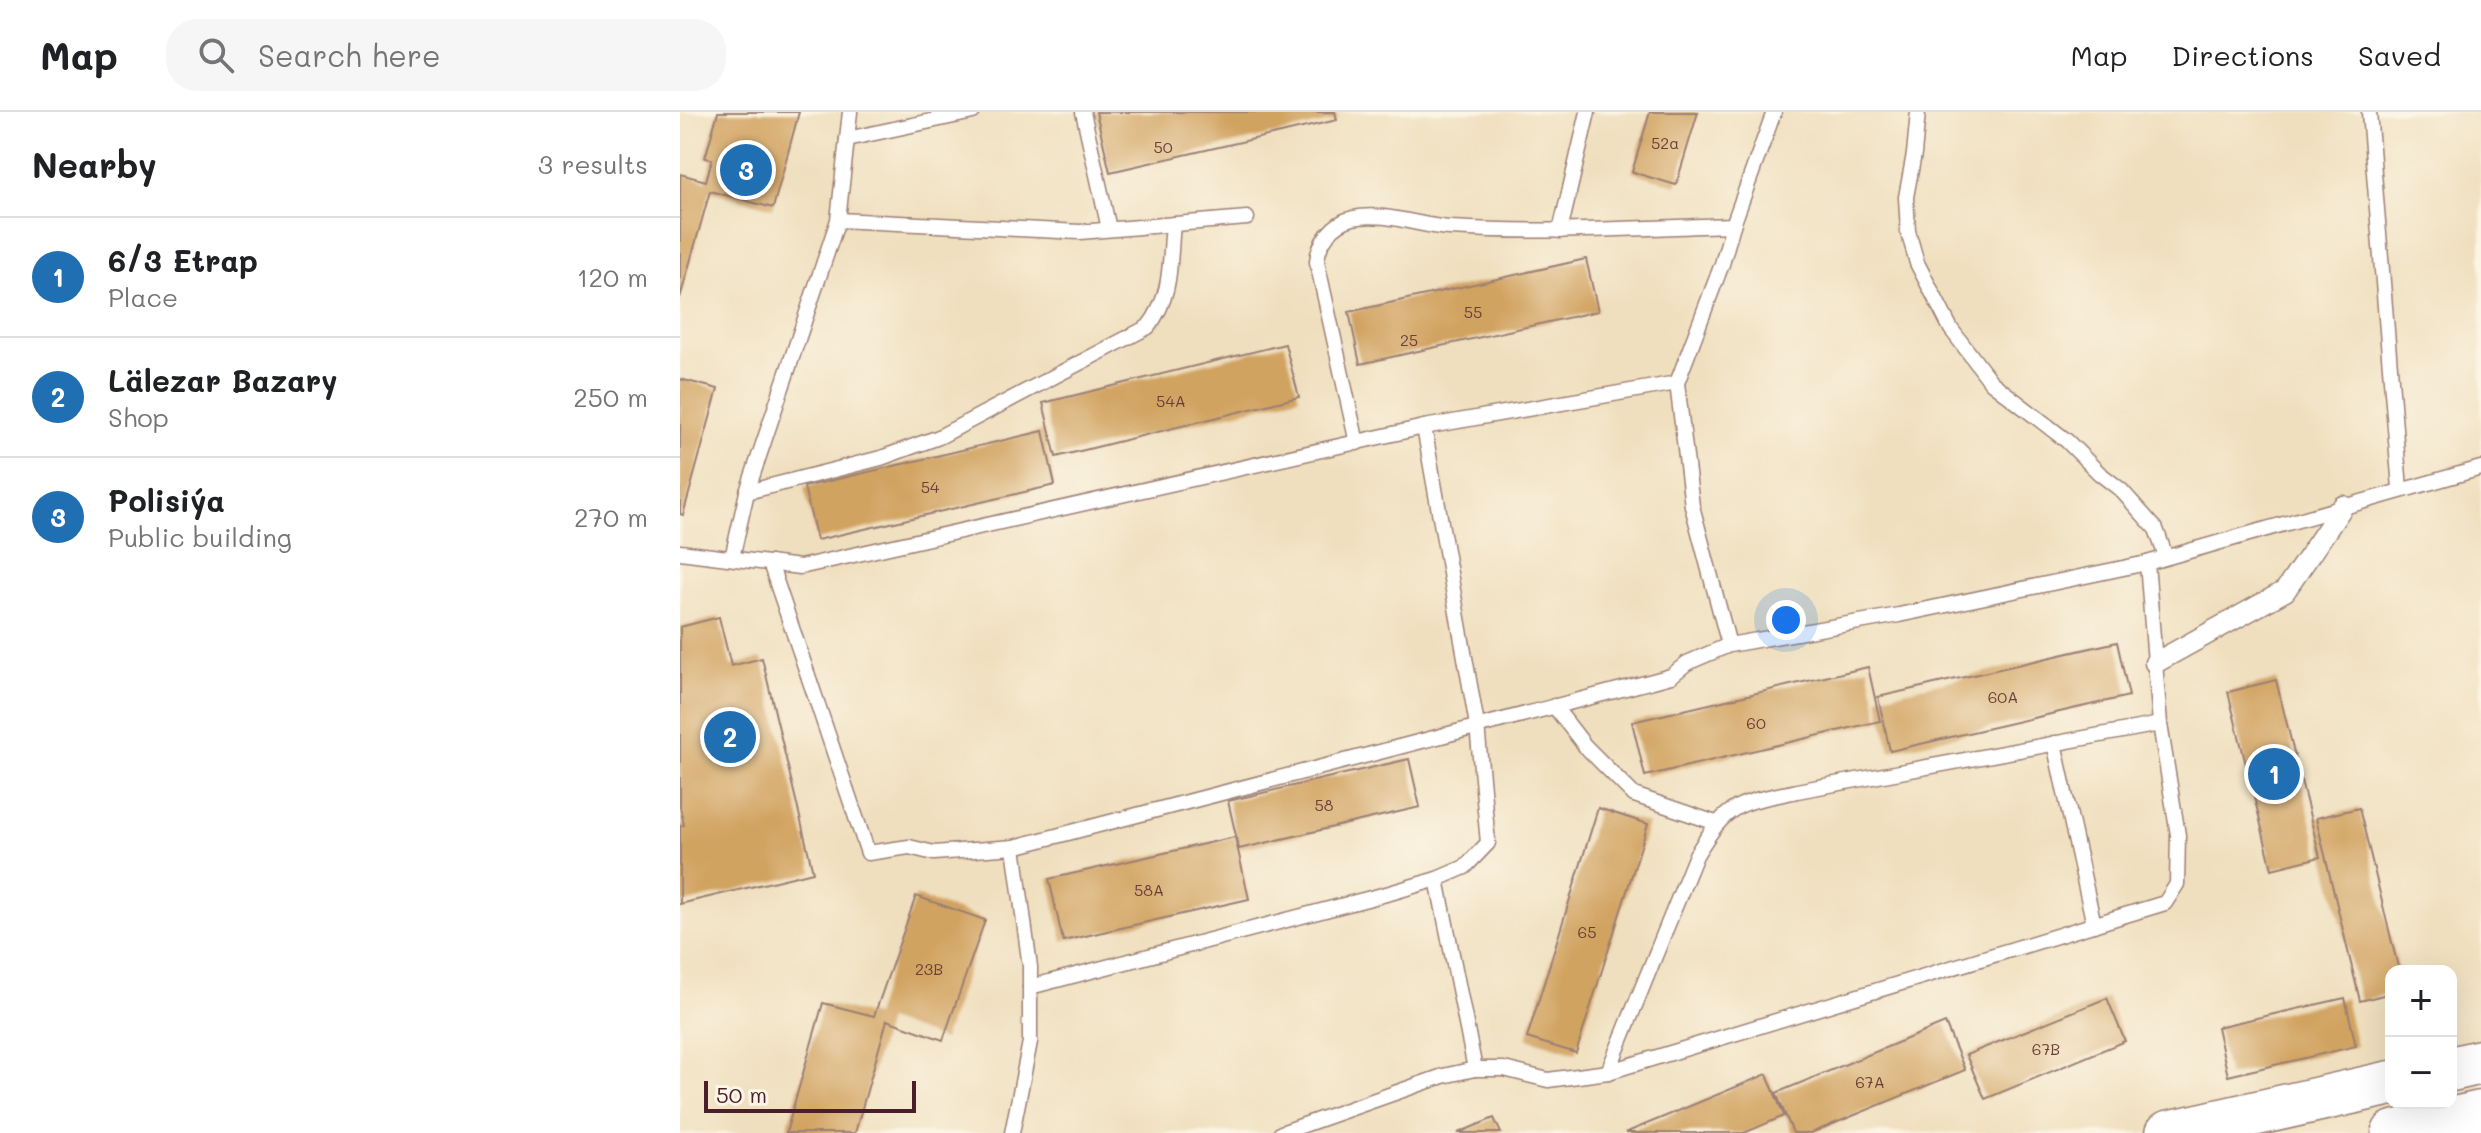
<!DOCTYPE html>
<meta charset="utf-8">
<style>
:root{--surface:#fff;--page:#f6f6f6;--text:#202124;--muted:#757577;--line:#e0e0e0;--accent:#1f6fb2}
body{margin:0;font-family:Mali,sans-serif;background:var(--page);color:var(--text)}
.controls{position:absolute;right:24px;bottom:24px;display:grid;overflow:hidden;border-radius:16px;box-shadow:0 8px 32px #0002}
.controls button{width:72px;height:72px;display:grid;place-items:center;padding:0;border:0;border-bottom:2px solid var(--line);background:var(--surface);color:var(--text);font:40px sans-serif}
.scale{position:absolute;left:24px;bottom:20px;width:212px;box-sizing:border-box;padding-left:8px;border:4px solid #4a1f2b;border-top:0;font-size:22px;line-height:28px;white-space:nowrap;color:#4a1f2b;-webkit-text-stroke:6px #fcf5e5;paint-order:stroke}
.you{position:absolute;left:1106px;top:508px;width:28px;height:28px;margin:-20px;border:6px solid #fff;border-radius:50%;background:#1a73e8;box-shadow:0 0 0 12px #1a73e833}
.badge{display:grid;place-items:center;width:52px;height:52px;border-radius:50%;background:var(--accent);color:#fff;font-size:26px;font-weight:700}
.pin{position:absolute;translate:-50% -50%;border:4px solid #fff;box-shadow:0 2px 8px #0006}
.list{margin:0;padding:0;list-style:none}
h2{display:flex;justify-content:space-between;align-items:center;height:104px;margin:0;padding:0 32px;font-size:34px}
h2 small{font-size:26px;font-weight:400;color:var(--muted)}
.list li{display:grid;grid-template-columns:52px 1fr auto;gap:24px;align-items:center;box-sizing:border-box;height:120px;padding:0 32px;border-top:2px solid var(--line)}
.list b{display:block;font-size:30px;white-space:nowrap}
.list p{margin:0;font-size:26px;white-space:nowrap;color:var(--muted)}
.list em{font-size:26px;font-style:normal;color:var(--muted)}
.icon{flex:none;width:44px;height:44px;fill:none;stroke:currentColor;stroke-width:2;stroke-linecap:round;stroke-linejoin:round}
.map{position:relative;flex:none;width:1801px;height:1021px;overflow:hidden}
header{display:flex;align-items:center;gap:48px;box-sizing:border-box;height:112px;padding:0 40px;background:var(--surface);border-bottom:2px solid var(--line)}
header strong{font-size:38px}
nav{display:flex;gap:44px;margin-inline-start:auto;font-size:28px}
.search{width:560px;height:72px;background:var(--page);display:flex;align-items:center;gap:20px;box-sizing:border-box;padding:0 28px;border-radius:32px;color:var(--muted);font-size:30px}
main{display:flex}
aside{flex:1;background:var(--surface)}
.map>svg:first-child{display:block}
.building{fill:#d1a361}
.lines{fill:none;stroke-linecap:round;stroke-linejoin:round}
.service-casing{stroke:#9c7f74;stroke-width:17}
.pedestrian-casing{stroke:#9c7f74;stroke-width:23}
.primary-casing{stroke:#9c7f74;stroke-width:47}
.service{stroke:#fff;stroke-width:14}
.pedestrian{stroke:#fff;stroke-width:20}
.primary{stroke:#fff;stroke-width:44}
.labels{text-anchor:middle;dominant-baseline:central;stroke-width:6;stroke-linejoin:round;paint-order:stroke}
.number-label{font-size:16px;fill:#6c4038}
</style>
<header>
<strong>Map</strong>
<div class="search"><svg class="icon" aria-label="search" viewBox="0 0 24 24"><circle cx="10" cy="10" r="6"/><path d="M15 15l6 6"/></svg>Search here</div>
<nav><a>Map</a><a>Directions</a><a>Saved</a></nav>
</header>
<main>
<aside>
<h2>Nearby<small>3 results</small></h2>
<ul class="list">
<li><span class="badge">1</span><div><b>6/3 Etrap</b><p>Place</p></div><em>120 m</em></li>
<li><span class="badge">2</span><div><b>Lälezar Bazary</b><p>Shop</p></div><em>250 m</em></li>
<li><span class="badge">3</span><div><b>Polisiýa</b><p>Public building</p></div><em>270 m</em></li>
</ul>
</aside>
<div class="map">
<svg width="1801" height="1021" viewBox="0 0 1801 1021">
<rect width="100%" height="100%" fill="#fcf5e5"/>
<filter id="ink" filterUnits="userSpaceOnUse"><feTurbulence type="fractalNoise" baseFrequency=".0125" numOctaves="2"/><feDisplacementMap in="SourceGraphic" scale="16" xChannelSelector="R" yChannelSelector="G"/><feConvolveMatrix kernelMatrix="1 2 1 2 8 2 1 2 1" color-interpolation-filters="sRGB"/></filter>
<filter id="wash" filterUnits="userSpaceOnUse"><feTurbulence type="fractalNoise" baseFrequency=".006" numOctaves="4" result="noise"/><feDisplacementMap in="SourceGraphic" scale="32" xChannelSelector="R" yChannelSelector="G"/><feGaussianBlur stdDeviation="1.8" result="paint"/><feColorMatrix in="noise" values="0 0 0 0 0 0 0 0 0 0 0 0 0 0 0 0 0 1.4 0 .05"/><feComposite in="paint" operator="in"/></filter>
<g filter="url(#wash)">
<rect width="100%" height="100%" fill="#efdfbe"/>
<g id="blocks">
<g class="building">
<path d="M38,0H119L93,96L30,79L0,186V62L26,69L32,47L25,46Z"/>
<path d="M416,0H655L657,8L430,60Z"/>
<path d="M970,0H1018L996,73L952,60Z"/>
<path d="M906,147L918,199L680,252L669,200Z"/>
<path d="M605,232L619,285L376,345L363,291Z"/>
<path d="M0,267L38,277L3,403L0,402Z"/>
<path d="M363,319L375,373L137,428L124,375Z"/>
<path d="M39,505L51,554L82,546L133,760L0,792V714L4,713L0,695V515Z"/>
<path d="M1437,530L1449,584L1210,639L1198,585Z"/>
<path d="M1188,555L1200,609L965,664L952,610Z"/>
<path d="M1596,568L1640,745L1592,757L1548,580Z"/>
<path d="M729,647L740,695L559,737L548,689Z"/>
<path d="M918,696L968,712L896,941L847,926Z"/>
<path d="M1679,696L1719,859H1711V881L1680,889L1636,706Z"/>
<path d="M555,725L569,787L383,829L369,767Z"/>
<path d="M236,784L305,808L263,928L207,908L175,1021H106L143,891L194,904Z"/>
<path d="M1427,886L1445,929L1305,987L1286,943Z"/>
<path d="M1665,886L1676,934L1548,964L1537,915Z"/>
<path d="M1265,911L1285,958L1131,1021H1113L1096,981Z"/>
<path d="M1087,962L1104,1004L1064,1021H945Z"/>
<path d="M814,1006L821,1021H778Z"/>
</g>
</g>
</g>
<g filter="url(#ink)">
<use href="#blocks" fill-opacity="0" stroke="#9c7f74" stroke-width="2"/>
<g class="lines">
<defs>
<g id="service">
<path d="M403,0L429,117"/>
<path d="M1238,0L1234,42L1226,85L1228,119L1237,151L1271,217L1311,270L1387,329L1419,361L1441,378L1476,417L1486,445"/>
<path d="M1689,0L1720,377"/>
<path d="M167,27L293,0"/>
<path d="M158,108L400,120L567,106"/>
<path d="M880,119L908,0"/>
<path d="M677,331L637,150C638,130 653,111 673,106C704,99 739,114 770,116C865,122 959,116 1053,113"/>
<path d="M67,380L201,346L259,325L468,215C493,183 489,151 493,112"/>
<path d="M0,440L120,455L744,315L997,271"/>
<path d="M52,446L67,380L158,108L170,0"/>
<path d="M90,451L188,741L229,735L254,741L334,735L969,570L991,564L1007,551L1049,533L1219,503L1467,451L1801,356"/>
<path d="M1049,533L1012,394L997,271L1042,152L1053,113L1094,0"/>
<path d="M874,594L905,634L954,683L1036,711"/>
<path d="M1374,631L1414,813"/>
<path d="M757,767L795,957"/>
<path d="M350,875L710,781L757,767L785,755L808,731L797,613L744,315"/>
<path d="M928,960L1016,743C1049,689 1057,692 1117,679L1480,612"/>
<path d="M332,1021L350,930V855L334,735"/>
<path d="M601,1021L763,964L795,957H824L868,968L928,960L1485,791L1497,772L1498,723L1480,612L1467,451"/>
</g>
<path id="pedestrian" d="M1475,551L1605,479L1663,394"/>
<g id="primary">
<path d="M1771,957L1801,950"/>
<path d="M1488,1021L1711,971"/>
<path d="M1714,1021L1801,1001"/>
</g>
</defs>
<use href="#service" class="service-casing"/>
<use href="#pedestrian" class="pedestrian-casing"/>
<use href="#primary" class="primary-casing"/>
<use href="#service" class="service"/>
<use href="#pedestrian" class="pedestrian"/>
<use href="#primary" class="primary"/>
</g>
</g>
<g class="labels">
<g class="number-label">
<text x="985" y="30">52a</text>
<text x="483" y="34">50</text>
<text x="793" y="199">55</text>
<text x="729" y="227">25</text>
<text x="491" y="288">54A</text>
<text x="250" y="374">54</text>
<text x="1323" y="584">60A</text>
<text x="1076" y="610">60</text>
<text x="644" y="692">58</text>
<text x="469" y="777">58A</text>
<text x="907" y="819">65</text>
<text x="249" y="856">23B</text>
<text x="1366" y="936">67B</text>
<text x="1190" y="969">67A</text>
</g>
</g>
</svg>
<div class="controls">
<button>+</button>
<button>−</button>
</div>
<div class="scale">50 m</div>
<div class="you"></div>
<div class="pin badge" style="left:1594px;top:662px">1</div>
<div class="pin badge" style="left:50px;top:625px">2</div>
<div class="pin badge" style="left:66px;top:58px">3</div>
</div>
</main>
